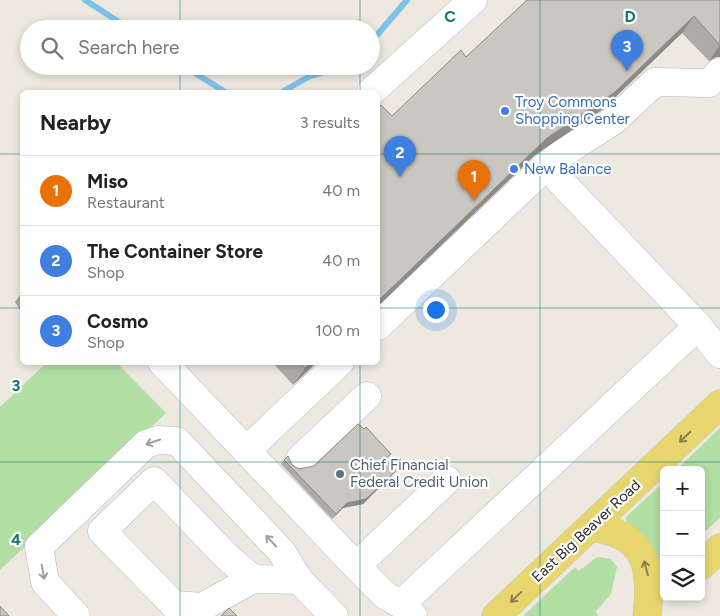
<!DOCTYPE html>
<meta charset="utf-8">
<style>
:root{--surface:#fff;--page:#f6f6f6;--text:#222;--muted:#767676;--line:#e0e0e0;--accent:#db2777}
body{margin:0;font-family:Figtree,sans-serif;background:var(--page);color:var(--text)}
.controls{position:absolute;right:15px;bottom:15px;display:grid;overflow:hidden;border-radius:8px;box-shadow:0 2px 8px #0003}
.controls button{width:45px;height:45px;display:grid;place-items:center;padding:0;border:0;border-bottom:1px solid var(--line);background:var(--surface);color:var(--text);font:25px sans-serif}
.you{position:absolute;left:435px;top:309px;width:18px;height:18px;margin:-12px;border:4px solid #fff;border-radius:50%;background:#1a73e8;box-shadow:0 0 0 8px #1a73e833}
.badge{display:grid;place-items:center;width:32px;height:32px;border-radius:50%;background:var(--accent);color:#fff;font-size:16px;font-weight:700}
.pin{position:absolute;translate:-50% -41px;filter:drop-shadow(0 1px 2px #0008)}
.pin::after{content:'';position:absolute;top:26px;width:18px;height:15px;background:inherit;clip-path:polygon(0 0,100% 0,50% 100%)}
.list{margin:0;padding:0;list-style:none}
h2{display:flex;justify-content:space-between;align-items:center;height:65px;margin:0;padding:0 20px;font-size:21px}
h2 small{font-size:16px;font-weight:400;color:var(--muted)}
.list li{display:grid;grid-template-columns:32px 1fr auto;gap:15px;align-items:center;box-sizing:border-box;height:70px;padding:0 20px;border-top:1px solid var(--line)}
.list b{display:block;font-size:19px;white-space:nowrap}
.list p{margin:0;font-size:16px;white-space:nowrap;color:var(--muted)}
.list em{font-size:16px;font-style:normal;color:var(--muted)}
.icon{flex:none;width:28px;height:28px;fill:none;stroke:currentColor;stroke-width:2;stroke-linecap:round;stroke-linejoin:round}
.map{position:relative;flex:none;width:720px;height:616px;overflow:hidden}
.search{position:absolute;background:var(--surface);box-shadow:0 2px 8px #0003;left:20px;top:20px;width:360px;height:55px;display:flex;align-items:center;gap:12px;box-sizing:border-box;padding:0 18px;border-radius:28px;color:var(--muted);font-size:19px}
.panel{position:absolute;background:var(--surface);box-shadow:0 2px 8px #0003;left:20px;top:90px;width:360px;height:275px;border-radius:8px}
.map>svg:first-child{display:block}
.green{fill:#b2dfa3}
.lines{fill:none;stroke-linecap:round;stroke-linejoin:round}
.stream{stroke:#7ec1e6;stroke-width:6}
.minor-casing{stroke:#b5b6bf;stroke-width:29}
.major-casing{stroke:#c8c8c8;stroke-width:29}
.minor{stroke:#fff;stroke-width:28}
.major{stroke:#e7d66d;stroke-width:28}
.wall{fill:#adaba4}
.shaded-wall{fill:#8d8b86}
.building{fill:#c9c7bf;stroke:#8d8b86}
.oneway{stroke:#8a824d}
.oneway2{stroke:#a0a0a0}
.grid{fill:none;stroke:#0f766e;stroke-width:1;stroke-opacity:0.55}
.shop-dot{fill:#3f7fe0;stroke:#fff;stroke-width:2}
.service-dot{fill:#5c6f8a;stroke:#fff;stroke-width:2}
.labels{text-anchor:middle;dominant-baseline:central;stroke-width:4.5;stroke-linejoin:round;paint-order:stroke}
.shop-label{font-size:15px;fill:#366cbe;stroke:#fff;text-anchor:start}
.service-label{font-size:15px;fill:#4e5e75;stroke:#fff;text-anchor:start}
.street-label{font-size:15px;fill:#2d2d2d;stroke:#fff}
.grid-label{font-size:16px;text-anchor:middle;font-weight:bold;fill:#0f766e;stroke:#fff;stroke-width:4.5;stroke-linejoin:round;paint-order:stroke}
</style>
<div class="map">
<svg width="720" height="616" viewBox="0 0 720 616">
<rect width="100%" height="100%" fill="#ede9e1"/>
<g class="green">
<path d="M46,363H117L166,413L0,570V407Z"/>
<path d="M720,428V518L701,535V470H676Z"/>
<path d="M664,482V571L663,572L660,570C654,543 646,537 626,521V517Z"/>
<path d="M597,557L611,559L617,567L611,594L596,611L598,616H523L575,567L579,571Z"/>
</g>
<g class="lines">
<g class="stream">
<path d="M85,0L130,29"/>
<path d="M371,42L407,0"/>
<path d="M184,66L225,92"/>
<path d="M282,92L310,76L344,66"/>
</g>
<defs>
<g id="minor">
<path d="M371,92L473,0"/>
<path d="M546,166L698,326L720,354"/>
<path d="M378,326L546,166L560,155L613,121L655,82L709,83L720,72"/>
<path d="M162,362L356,566L386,596L401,604L413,616"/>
<path d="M247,450L340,362"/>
<path d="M300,459L367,396"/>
<path d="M356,566L447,480"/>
<path d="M253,579L202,607L174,605L102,531L154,481L227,557L253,579L299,580"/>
<path d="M401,604L698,326"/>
<path d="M76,616L45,582L39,547L146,444L158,440L177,441L281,551L299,580L334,616"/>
</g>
<g id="major">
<path d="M591,527C646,534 653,566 647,616"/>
<path d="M701,566L720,548"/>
<path d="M496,616L720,404"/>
</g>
</defs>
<use href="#minor" class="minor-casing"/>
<use href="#major" class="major-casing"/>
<use href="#minor" class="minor"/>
<use href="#major" class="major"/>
</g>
<g class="wall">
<path d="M720,0V57H716L709,61L682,33L603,109L535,155L378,306V108L392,116L466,57Z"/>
<path d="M22,292V313L15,302Z"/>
<path d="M272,362H317L293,385Z"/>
<path d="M391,454L386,460L392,475L363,504L343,508L332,519L281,464L284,460L299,469Z"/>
</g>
<g class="shaded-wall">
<path d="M694,16L682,33L603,109L535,155L378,306V301L547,138Z"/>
<path d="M720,45V57H716L709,61Z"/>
<path d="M311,362H317L293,385L305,368Z"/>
<path d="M396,471L363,504L343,508L332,519L336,514L347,503Z"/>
</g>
<g class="building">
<path d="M527,0H720V45L694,16L615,92L547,138L378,301V108L381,105L392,116L461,50L466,57Z"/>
<path d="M299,362H311L305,368Z"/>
<path d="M358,424L364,429L366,427L391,454L385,459L396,471L366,499L347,503L336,514L284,460L288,456L292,465L299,469L314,466Z"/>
<path d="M0,606L9,616H0Z"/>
<path d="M229,608L237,616H221Z"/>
</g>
<defs><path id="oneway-shaft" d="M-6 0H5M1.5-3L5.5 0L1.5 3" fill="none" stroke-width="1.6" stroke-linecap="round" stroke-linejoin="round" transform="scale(1.25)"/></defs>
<g class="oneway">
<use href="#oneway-shaft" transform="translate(685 437) rotate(136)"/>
<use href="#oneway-shaft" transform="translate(646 568) rotate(-105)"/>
<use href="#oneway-shaft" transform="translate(516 597) rotate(137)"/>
</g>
<g class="oneway2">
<use href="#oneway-shaft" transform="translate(153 442) rotate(161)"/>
<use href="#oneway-shaft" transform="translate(271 541) rotate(-133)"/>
<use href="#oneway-shaft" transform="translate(43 572) rotate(80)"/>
</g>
<path class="grid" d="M180,0V29M360,0V29M540,0V616M180,66V92M360,66V92M0,154H22M378,154H720M0,308H22M378,308H720M180,362V616M360,362V616M0,462H720"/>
<g class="shop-dot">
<circle cx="505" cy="111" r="5"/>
<circle cx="514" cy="169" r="5"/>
</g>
<circle class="service-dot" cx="340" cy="474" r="5"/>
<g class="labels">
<g class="shop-label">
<text x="515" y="102">Troy Commons<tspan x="515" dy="17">Shopping Center</tspan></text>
<text x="524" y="169">New Balance</text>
</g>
<g class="service-label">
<text x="350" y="465">Chief Financial<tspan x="350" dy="17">Federal Credit Union</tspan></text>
</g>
<g class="street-label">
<text transform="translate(586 531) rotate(-43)">East Big Beaver Road</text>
</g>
</g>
<g class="grid-label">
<text x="450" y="22">C</text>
<text x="630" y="22">D</text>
<text x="16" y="391">3</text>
<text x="16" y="545">4</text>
</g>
</svg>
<div class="controls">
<button>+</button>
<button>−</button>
<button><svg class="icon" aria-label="layers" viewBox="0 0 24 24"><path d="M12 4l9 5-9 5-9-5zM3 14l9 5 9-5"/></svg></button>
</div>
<div class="you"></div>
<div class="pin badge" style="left:474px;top:201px;background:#e8710a">1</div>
<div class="pin badge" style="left:400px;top:177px;background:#3f7fe0">2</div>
<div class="pin badge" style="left:627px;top:71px;background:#3f7fe0">3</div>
<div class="search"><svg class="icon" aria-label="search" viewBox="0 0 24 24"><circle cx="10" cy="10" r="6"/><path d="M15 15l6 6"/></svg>Search here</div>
<section class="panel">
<h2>Nearby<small>3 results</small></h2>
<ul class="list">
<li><span class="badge" style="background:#e8710a">1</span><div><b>Miso</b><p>Restaurant</p></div><em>40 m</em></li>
<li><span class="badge" style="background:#3f7fe0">2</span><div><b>The Container Store</b><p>Shop</p></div><em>40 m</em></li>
<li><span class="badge" style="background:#3f7fe0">3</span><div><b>Cosmo</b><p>Shop</p></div><em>100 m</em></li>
</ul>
</section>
</div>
